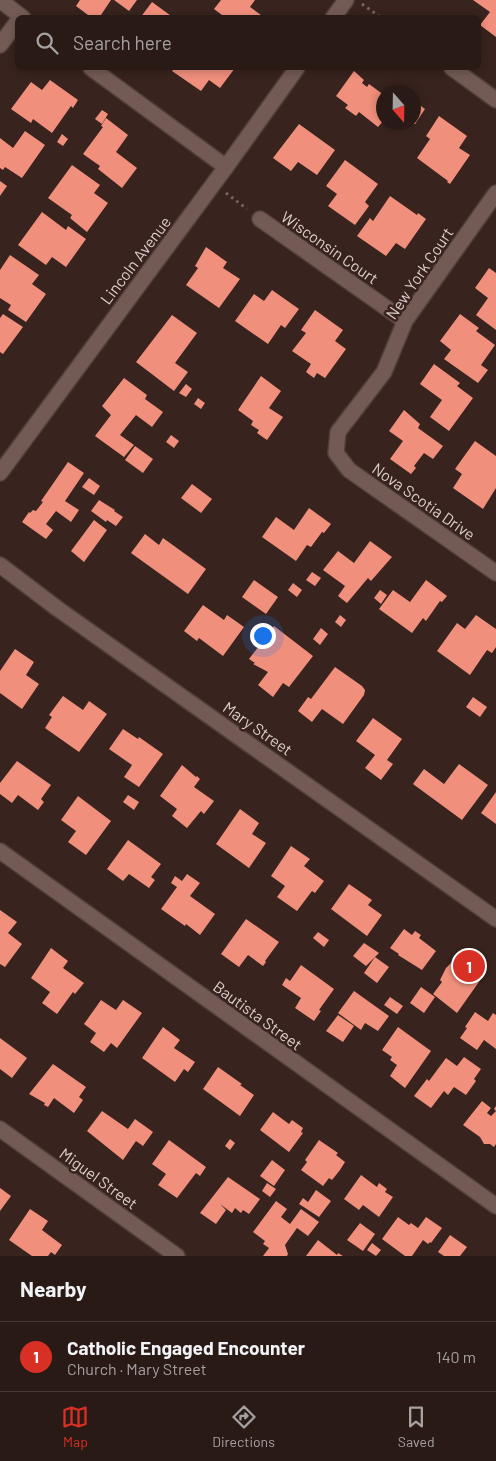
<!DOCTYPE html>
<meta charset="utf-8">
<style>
:root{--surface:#2a1a16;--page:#32231f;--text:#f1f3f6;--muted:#a5a1a1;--line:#463835;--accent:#d93025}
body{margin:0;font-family:Barlow,sans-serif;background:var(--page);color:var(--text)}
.compass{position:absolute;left:376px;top:85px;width:45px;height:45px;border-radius:50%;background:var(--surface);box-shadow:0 2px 8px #0003;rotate:160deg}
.you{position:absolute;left:262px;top:635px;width:18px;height:18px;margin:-12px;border:4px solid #fff;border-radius:50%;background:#1a73e8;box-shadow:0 0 0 8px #1a73e833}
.badge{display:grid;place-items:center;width:32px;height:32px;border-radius:50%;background:var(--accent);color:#fff;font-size:16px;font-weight:700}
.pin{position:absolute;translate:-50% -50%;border:2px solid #fff;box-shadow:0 1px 5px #0006}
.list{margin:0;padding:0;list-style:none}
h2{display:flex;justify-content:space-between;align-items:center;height:65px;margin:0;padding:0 20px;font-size:21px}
h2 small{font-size:16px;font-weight:400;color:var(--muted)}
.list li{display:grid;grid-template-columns:32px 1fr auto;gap:15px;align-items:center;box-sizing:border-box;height:70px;padding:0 20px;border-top:1px solid var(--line)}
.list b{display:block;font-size:19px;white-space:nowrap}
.list p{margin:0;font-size:16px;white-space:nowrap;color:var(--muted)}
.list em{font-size:16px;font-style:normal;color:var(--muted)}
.icon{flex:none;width:28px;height:28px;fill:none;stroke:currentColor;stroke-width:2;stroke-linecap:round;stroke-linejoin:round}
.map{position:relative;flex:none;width:496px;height:1256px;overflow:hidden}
.search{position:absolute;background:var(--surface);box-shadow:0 2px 8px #0003;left:15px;right:15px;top:15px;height:55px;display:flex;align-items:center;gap:12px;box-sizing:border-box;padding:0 18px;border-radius:8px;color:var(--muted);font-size:19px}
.sheet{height:135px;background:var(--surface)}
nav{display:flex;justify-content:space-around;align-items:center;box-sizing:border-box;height:70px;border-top:1px solid var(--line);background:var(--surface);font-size:14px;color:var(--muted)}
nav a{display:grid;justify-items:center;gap:2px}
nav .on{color:var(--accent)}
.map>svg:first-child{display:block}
.building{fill:#f08f7c}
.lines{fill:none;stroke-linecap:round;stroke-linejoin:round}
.minor-casing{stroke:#503e3b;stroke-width:18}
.tertiary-casing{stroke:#503e3b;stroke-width:18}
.path{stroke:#796662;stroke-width:3;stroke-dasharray:2.5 4;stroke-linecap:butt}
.minor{stroke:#735a55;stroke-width:15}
.tertiary{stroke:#735a55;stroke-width:15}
.labels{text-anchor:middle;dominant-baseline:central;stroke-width:5;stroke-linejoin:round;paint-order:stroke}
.street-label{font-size:16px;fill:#ddcfcc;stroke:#38231e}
</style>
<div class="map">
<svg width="496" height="1256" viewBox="0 0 496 1256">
<rect width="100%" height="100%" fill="#38231e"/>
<g class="building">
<path d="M80,0H111L99,18H92L76,6Z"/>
<path d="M114,0H137L129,11Z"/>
<path d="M221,0H255L250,7L261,15L259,18H226L214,9Z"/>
<path d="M473,0H496V37L480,25L490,12Z"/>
<path d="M152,2L174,18H140Z"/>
<path d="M175,68H235L220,88L209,80L201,91L172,71Z"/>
<path d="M354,71L364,80L362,83L367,87L369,84L384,95V120L378,127L359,112L356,116L345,108L348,105L336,96Z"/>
<path d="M50,80L78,100L73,108L71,106L52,133L33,119L31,123L11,109L31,82L42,90Z"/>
<path d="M414,101L425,109L415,124H414Z"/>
<path d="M102,110L108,114L102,124L95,119Z"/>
<path d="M439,116L467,136L459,148L470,155L450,184L447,182L448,181L417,158L430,139L426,136Z"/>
<path d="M106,118L128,135L116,152L137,168L122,188L98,169L100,166L83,154L103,127L101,126Z"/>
<path d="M299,124L335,150L317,175L298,162L291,171L273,158Z"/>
<path d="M25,131L45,145L22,178L5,167L3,170L0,168V138L13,148Z"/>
<path d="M62,134L68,139L63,146L57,142Z"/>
<path d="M345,160L378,184L365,202L369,206L355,225L328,206L337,194L326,186Z"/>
<path d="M72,165L100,185L94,193L108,203L87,232L70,218L72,215L48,198Z"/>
<path d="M0,181L7,186L0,196Z"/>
<path d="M390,196L417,215L418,213L426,219L405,249L396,243L386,256L357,236L370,218L373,221Z"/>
<path d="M42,212L66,230L68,226L86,239L66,267L52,257L46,265L18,245Z"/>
<path d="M206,247L227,262L223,268L240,279L219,308L186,285L198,268L195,266Z"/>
<path d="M10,255L39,275L32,284L46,294L26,322L8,310L11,305L0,298V270Z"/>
<path d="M489,268L496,273V330L476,315L488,298L475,288Z"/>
<path d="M272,290L299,309L285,328L281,325L268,344L235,321L254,294L264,301Z"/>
<path d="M315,310L343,330L335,341L346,349L325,378L317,373L314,378L306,372L311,364L292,351L306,333L301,330Z"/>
<path d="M3,314L23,327L3,354L0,352V318Z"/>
<path d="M460,314L479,328L476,331L495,345L481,365L488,370L478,383L444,359L451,350L440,341Z"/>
<path d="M172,315L197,333L175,363L188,372L174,391L136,362Z"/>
<path d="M434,364L460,383L457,386L473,398L449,431L430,417L442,400L420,384Z"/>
<path d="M261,376L281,391L269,408L283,417L267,440L257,433L259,430L251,425L253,421L238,410Z"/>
<path d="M124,378L147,395L145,399L163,412L152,427L136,415L120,435L134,445L124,457L95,436L111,415L102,406Z"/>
<path d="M186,384L192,389L186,397L179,393Z"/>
<path d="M198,398L205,403L201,409L194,404Z"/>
<path d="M404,410L420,424L418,428L443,446L433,459L424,453L414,466L416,468L411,474L390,459L403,441L389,431Z"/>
<path d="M171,435L179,441L174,448L166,442Z"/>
<path d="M475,441L496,456V488L483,509L453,488L462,474L455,469Z"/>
<path d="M135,446L153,459L143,473L125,460Z"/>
<path d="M68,462L84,473L65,501L79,510L71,522L56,511L46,524L53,530L46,539L22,522L29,512L30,513L33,510L36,511L43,502L41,501Z"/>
<path d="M89,478L100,486L94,495L82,487Z"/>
<path d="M192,484L212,499L201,513L181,498Z"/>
<path d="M99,500L115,510L114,511L123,517L116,526L107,520L106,522L91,511Z"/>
<path d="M309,508L331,524L324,533L322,532L311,547L307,545L296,561L262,537L276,517L294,530Z"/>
<path d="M94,520L107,530L84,562L71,551Z"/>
<path d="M145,534L159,545L163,538L206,569L188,594L131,553Z"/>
<path d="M370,541L392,557L371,581L368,578L347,603L338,596L345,586L323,570L338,551L354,563Z"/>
<path d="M312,572L321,578L315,586L306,580Z"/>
<path d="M254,580L278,597L266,614L242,597Z"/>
<path d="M426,580L447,596L442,602L440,601L426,621L423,618L412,633L379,609L393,590L410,602Z"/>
<path d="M293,583L302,590L297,597L288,590Z"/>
<path d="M380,590L387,595L381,604L374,598Z"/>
<path d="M203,605L224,620L227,615L244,627L223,656L199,638L197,641L184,631Z"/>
<path d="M340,615L346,620L341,627L335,622Z"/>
<path d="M476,615L496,629V647L492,653L487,650L470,675L437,651L457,623L465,629Z"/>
<path d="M274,626L313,656L289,687L283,683L273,697L258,685L268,672L253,664L255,663L249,659Z"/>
<path d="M321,628L328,634L320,645L313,639Z"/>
<path d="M15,649L34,662L26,675L39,684L22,709L0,693V671Z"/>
<path d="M335,667L362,686L365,690L364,695L343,724L322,709L312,722L298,711L308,697L311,699Z"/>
<path d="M63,696L83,710L89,701L107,714L79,752L45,728L52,717L49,715Z"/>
<path d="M473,697L487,707L480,717L466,707Z"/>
<path d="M373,718L402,739L387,760L393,764L381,780L365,768L375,755L356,741Z"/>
<path d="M123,729L138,739L139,737L163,754L139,787L124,777L132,765L109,749Z"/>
<path d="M17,761L51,785L41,799L44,802L38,810L18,795L12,803L0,794V783Z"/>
<path d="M459,764L488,785L462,820L413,784L424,769L444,784Z"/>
<path d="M182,765L196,777L197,776L200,779L194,787L214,801L204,814L201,811L187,828L172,816L177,809L160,796Z"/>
<path d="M496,792V824L481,813Z"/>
<path d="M128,795L139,802L134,810L123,802Z"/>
<path d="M78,796L111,821L86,855L68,842L76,831L61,820Z"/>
<path d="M240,809L259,823L252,834L266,843L249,868L216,844Z"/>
<path d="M128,840L161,864L151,877L155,880L149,888L129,874L123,881L107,869Z"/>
<path d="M291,846L310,859L304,866L324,881L315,893L312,891L297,911L277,897L285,886L271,876Z"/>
<path d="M187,874L200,883L190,896L215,914L200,935L186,924L185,926L161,909L177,887L171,883L175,876L182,881Z"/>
<path d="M349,884L372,900L368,905L382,915L367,936L331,909Z"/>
<path d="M0,910L17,922L8,933L22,944L5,967L0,964Z"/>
<path d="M246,919L279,942L265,961L266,962L263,966L248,955L239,967L221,954Z"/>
<path d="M404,929L412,935L415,931L421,935L419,938L436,951L422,970L398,955L399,954L390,948Z"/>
<path d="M318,932L329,940L324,947L313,938Z"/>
<path d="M364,943L379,953L366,966L353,956Z"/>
<path d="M51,948L68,961L63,968L84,983L75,994L73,992L57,1014L42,1003L50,992L31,978Z"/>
<path d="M375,957L389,967L377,983L364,973Z"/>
<path d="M452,962L461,969L463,966L481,979L457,1013L433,994L442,982L440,980L446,968Z"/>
<path d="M301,965L334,989L319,1010L321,1011L314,1021L295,1008L301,998L282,985L286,978L290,981Z"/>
<path d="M421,987L435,997L424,1013L410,1003Z"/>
<path d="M354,991L389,1016L378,1031L365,1023L361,1030L338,1013Z"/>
<path d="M390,997L403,1006L397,1014L384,1005Z"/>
<path d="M101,1000L116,1010L123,1000L142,1013L117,1048L111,1043L104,1052L90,1042L96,1033L84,1024Z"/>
<path d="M475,1012L488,1021L493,1013L496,1015V1049L484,1040L477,1050L460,1038L467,1028L465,1027Z"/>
<path d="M338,1015L354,1026L343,1042L326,1031Z"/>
<path d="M163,1027L180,1040L174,1048L195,1062L188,1072L184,1069L175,1082L142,1058Z"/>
<path d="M398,1027L431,1051L405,1088L390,1076L397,1065L390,1060L392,1057L382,1050Z"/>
<path d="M0,1038L27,1058L12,1078L0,1069Z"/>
<path d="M464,1057L481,1069L474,1079L476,1081L466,1095L454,1087L448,1095L444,1091L431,1108L414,1096L427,1079L429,1081L446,1058L457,1066Z"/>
<path d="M53,1064L86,1087L79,1097L83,1100L74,1113L54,1098L48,1107L44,1105L45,1103L29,1094Z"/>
<path d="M218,1067L242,1084L240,1085L254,1095L240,1116L203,1089Z"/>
<path d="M482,1101L491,1108L487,1113L491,1116L496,1111L494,1109L496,1106V1144L494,1147L490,1144H484L480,1137L463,1125Z"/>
<path d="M102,1111L128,1129L135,1119L153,1132L143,1146L136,1141L123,1160L87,1131Z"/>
<path d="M273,1112L289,1124L292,1120L303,1128L301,1132L303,1133L289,1152L260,1130Z"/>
<path d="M230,1139L235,1143L230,1150L225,1146Z"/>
<path d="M169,1140L206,1167L200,1176L196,1173L177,1198L158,1185L166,1174L152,1164Z"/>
<path d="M319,1140L338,1153L336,1155L345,1162L340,1170L332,1180L329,1178L323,1186L301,1170L307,1162L305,1160Z"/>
<path d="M272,1160L285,1170L274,1186L260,1176Z"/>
<path d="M361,1175L377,1187L379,1183L387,1189L385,1192L393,1197L379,1217L363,1205L359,1210L344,1199Z"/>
<path d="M228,1177L260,1199L249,1214L243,1210L241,1213L235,1208L232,1213L220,1204L226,1210L216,1224L200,1213Z"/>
<path d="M267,1183L276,1189L270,1197L262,1191Z"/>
<path d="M0,1188L11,1196L0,1211Z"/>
<path d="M316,1190L331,1201L319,1217L299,1204L303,1198L308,1202Z"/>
<path d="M276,1201L287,1209L281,1217L290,1224L301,1209L319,1222L308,1236L297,1228L285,1245L288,1254L287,1256H263L269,1248L263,1244L265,1241L253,1232Z"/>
<path d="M30,1209L48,1221L42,1230L62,1245L55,1255L51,1252L48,1256H32L9,1240Z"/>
<path d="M398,1217L409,1225L411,1223L418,1228L426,1217L442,1228L431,1243L430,1242L428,1244L423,1240L412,1256H405L382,1239Z"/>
<path d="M360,1223L375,1234L363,1251L347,1240Z"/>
<path d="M450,1235L467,1247L460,1256H444L438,1252Z"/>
<path d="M318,1240L337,1255L338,1253L343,1256H306Z"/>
<path d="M372,1243L381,1250L376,1256L367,1250Z"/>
</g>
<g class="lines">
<defs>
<g id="minor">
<path d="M0,0L23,18"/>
<path d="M0,45L18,21"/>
<path d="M91,68L226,167"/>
<path d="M452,68L496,100"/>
<path d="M496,193L405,321L384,372L338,432L336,453L349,470L496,573"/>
<path d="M260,219L405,321"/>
<path d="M0,851L496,1206"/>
<path d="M0,1129L177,1256"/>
</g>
<g id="tertiary">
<path d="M333,18L346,0"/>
<path d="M0,473L226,167L297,68"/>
<path d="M0,565L58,609L496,919"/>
</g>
</defs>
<use href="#minor" class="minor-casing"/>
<use href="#tertiary" class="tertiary-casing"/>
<g class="path">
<path d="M362,4L382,18"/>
<path d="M226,193L247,209"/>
</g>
<use href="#minor" class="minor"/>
<use href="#tertiary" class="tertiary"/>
</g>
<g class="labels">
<g class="street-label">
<text transform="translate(330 247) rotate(35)">Wisconsin Court</text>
<text transform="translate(135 260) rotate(-53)">Lincoln Avenue</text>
<text transform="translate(419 273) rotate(-56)">New York Court</text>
<text transform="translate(424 501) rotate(35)">Nova Scotia Drive</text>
<text transform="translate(258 728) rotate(35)">Mary Street</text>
<text transform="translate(258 1015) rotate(36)">Bautista Street</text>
<text transform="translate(99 1178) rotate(36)">Miguel Street</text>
</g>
</g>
</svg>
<svg class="compass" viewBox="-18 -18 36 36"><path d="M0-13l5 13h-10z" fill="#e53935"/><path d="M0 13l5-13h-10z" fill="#a5a1a1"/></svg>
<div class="you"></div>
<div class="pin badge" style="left:469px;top:966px">1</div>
<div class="search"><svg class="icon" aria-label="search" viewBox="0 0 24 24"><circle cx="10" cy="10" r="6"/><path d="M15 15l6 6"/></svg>Search here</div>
</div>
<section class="sheet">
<h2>Nearby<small></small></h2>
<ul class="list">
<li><span class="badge">1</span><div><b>Catholic Engaged Encounter</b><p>Church · Mary Street</p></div><em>140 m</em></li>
</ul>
</section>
<nav>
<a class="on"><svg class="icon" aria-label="map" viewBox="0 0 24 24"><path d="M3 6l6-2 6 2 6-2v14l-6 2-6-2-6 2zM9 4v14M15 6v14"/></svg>Map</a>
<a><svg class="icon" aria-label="directions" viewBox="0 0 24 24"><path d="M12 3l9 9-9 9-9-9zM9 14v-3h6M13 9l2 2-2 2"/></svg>Directions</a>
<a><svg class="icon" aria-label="saved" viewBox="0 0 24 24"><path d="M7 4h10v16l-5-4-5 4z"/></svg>Saved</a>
</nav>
